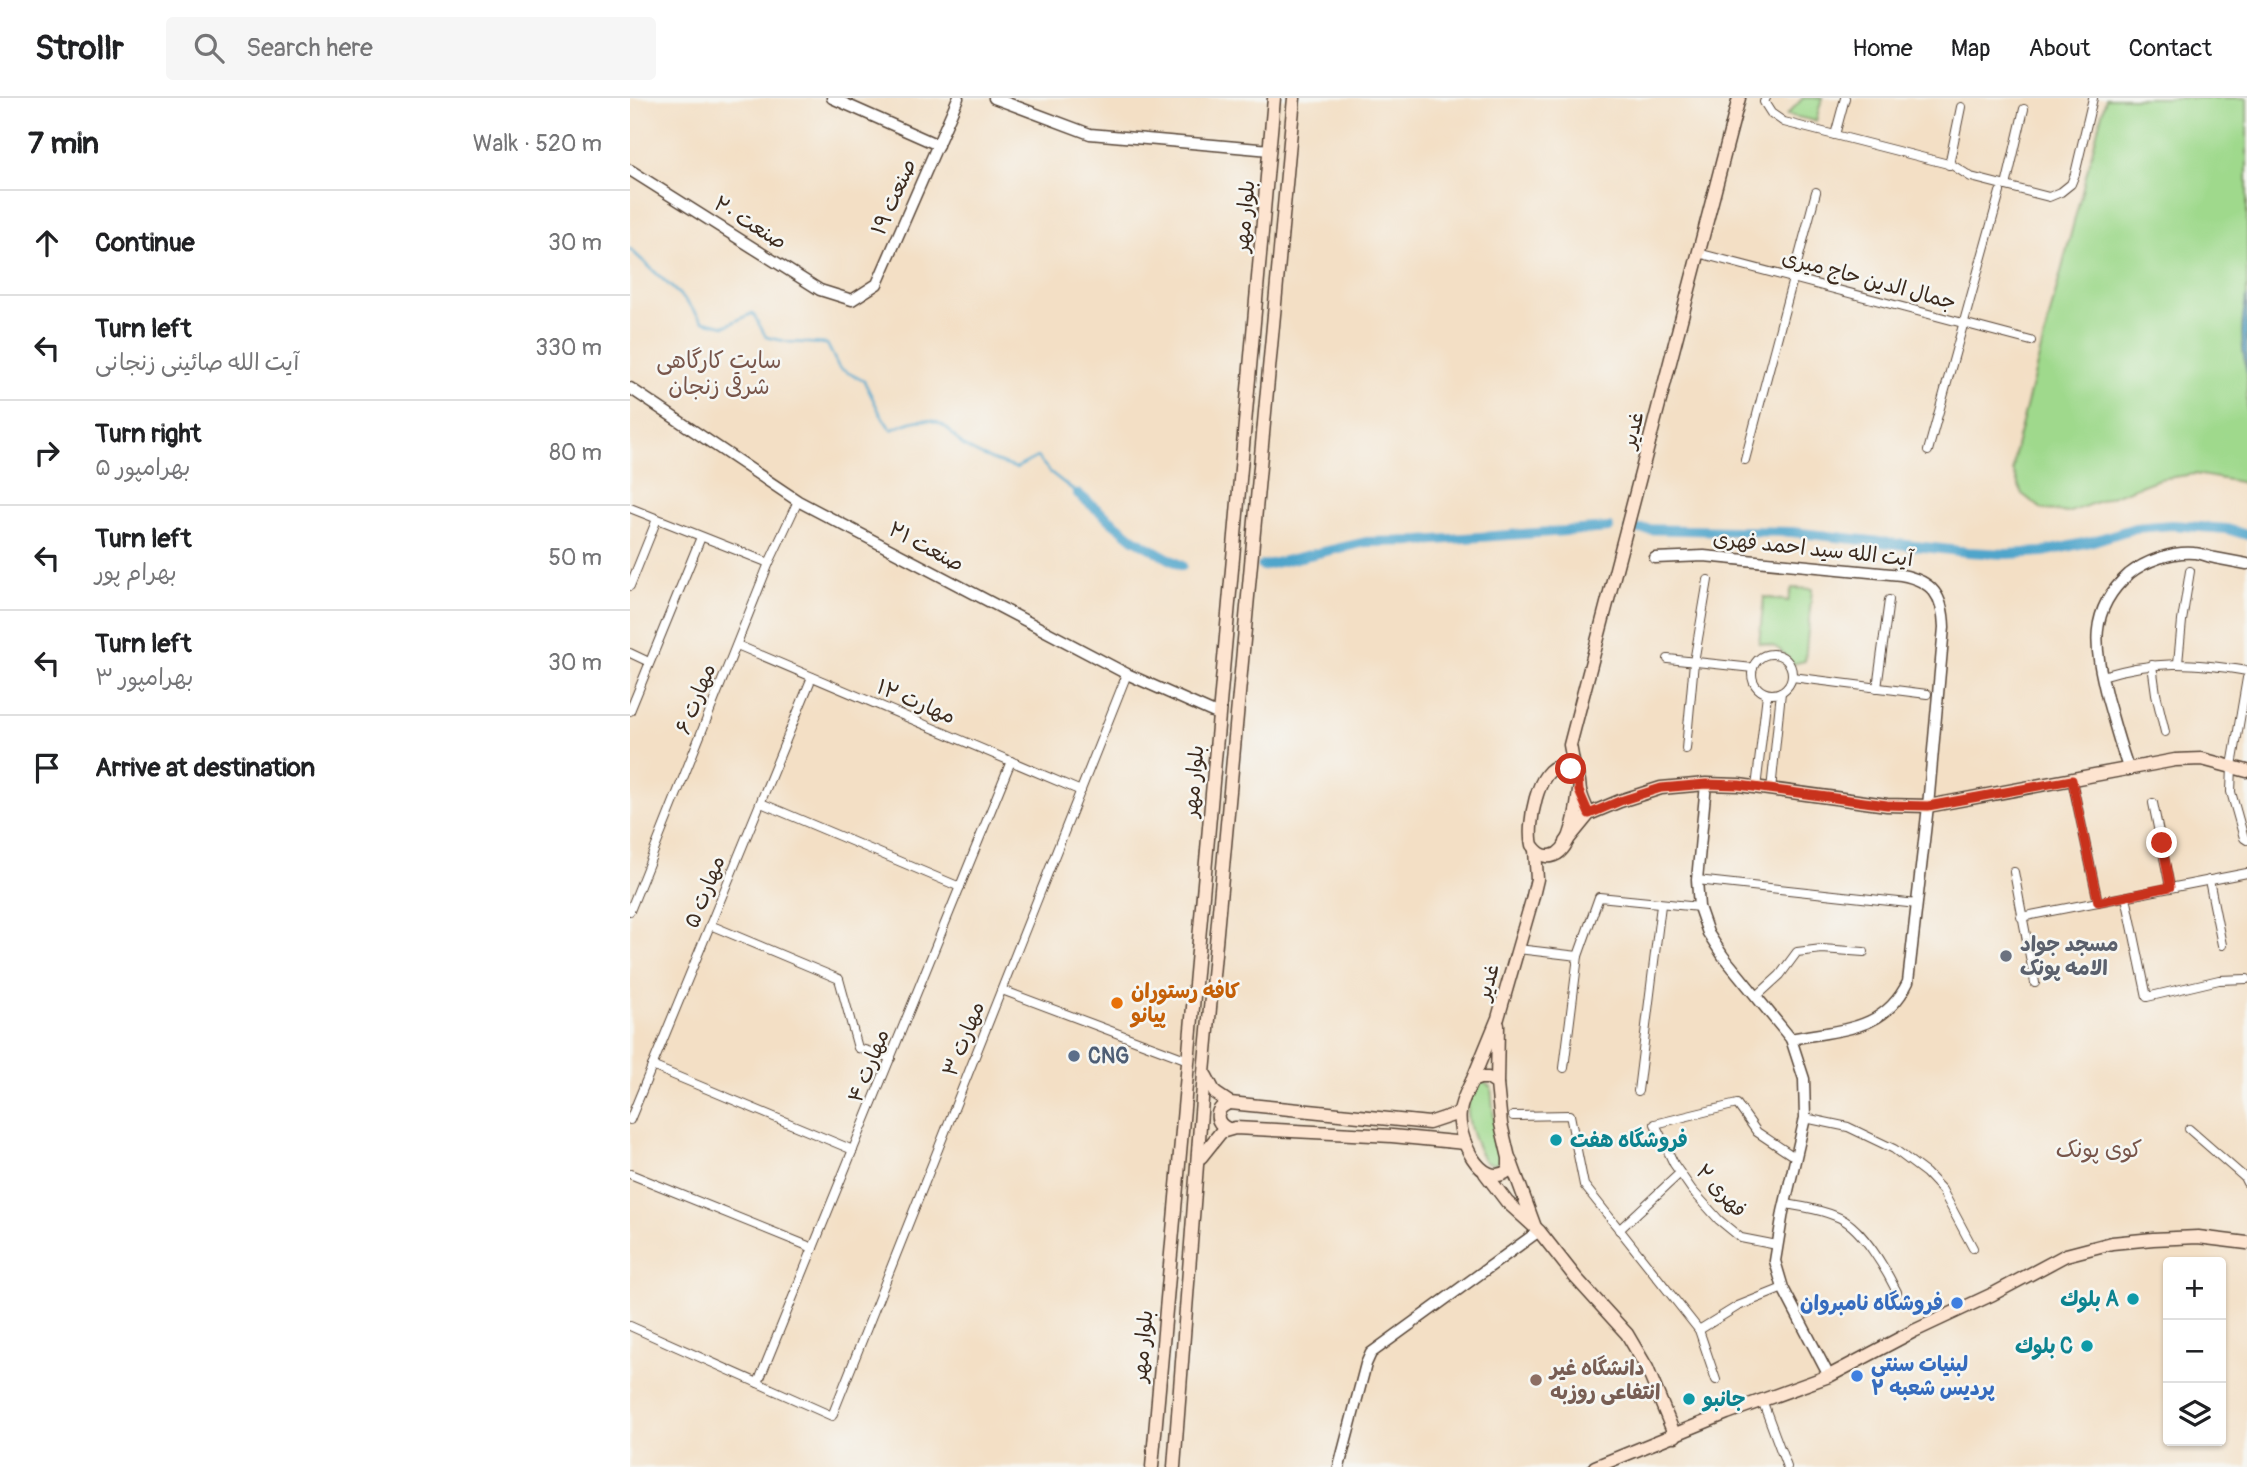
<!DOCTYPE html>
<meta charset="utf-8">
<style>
:root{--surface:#fff;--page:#f6f6f6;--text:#202124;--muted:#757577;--line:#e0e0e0}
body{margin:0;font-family:Pangolin,"Playpen Sans Arabic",sans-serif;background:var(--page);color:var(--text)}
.controls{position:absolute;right:21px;bottom:21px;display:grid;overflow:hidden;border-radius:7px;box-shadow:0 2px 5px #0004}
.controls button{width:63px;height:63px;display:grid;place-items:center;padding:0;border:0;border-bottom:2px solid var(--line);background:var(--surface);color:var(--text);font:35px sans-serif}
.stop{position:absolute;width:21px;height:21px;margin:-16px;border:5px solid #c8321e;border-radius:50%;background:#fff}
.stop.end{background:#c8321e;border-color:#fff;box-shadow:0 2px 7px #0008}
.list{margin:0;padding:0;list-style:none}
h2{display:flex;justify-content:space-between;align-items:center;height:91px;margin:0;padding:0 28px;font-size:30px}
h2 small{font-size:23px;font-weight:400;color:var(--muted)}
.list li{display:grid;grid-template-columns:46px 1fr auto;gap:21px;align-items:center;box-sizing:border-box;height:105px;padding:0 28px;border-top:2px solid var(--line)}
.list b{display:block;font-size:26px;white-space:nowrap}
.list p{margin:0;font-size:23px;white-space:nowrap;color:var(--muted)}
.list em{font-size:23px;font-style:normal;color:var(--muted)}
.icon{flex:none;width:38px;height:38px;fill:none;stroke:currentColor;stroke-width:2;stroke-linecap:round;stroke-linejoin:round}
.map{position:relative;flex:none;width:1617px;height:1369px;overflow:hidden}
header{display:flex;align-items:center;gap:42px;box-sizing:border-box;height:98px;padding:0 35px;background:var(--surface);border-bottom:2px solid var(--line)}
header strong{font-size:33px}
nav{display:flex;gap:38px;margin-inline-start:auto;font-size:24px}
.search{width:490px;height:63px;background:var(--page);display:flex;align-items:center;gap:18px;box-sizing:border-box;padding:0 24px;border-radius:7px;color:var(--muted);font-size:26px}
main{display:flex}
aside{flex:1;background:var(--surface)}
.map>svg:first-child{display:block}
.green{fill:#9fd98c;stroke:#6d8255;stroke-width:2}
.water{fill:#4fa5cb;stroke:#456874;stroke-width:2}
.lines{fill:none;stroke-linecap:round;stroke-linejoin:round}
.stream{stroke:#4fa5cb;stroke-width:2.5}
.canal{stroke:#4fa5cb;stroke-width:10}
.minor-casing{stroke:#574537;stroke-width:10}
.tertiary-casing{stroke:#574537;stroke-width:13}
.secondary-casing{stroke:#574537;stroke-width:15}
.minor{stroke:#fff;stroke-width:8}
.tertiary{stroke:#fff;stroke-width:10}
.secondary{stroke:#fde4d0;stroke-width:12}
.route{stroke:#c8321e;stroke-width:9}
.worship-dot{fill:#6b7280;stroke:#f6f6f2;stroke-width:2.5}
.food-dot{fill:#e8710a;stroke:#f6f6f2;stroke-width:2.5}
.service-dot{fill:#5c6f8a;stroke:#f6f6f2;stroke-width:2.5}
.culture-dot{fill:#0f9aa8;stroke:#f6f6f2;stroke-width:2.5}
.shop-dot{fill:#3f7fe0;stroke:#f6f6f2;stroke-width:2.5}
.education-dot{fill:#8d6e63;stroke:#f6f6f2;stroke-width:2.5}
.labels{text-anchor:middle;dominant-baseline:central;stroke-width:5;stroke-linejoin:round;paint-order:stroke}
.street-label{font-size:21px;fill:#3b2a1e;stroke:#f6f6f2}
.worship-label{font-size:21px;font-weight:bold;fill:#5b616d;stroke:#f6f6f2;text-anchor:start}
.food-label{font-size:21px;font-weight:bold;fill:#c56008;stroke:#f6f6f2;text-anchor:start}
.service-label{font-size:21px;font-weight:bold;fill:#4e5e75;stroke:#f6f6f2;text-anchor:start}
.culture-label{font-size:21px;font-weight:bold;fill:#0d838f;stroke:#f6f6f2;text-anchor:start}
.shop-label{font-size:21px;font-weight:bold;fill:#366cbe;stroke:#f6f6f2;text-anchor:end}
.education-label{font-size:21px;font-weight:bold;fill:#785e54;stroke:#f6f6f2;text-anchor:start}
.neighbourhood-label{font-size:23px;fill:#78554a;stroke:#f6f6f2}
</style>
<header>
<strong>Strollr</strong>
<div class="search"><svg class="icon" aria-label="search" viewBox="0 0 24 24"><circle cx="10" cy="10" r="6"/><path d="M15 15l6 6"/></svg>Search here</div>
<nav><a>Home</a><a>Map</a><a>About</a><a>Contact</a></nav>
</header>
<main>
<aside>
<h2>7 min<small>Walk · 520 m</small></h2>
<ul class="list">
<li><svg class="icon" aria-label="ahead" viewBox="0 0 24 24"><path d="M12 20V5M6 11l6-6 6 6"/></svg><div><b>Continue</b></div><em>30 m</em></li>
<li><svg class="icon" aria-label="left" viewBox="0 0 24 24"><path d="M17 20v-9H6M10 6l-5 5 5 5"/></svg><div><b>Turn left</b><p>آیت الله صائینی زنجانی</p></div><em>330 m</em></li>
<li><svg class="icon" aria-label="right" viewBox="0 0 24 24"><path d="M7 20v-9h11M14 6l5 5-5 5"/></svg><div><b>Turn right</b><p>بهرامپور ۵</p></div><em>80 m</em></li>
<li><svg class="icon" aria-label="left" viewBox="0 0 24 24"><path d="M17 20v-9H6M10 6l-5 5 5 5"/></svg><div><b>Turn left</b><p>بهرام پور</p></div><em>50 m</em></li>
<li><svg class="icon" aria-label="left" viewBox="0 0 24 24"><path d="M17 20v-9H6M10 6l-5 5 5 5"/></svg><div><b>Turn left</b><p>بهرامپور ۳</p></div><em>30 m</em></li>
<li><svg class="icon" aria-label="arrive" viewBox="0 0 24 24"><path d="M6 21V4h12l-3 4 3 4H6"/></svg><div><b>Arrive at destination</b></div></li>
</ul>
</aside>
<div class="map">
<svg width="1617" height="1369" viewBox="0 0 1617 1369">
<rect width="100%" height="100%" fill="#f6f6f2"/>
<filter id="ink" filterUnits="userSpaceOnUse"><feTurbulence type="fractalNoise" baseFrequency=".0143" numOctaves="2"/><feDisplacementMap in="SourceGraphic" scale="14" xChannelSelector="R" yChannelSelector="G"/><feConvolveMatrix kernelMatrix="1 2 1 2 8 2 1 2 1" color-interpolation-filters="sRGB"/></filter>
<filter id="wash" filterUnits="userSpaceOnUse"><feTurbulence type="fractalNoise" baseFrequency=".00686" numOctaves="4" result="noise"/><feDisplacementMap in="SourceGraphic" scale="28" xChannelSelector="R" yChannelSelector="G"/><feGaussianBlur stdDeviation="1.57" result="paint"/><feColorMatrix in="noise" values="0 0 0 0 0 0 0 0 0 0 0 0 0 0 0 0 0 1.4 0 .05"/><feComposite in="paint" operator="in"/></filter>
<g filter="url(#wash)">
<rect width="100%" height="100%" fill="#f3dfc5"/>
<g class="green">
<path d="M1173,0H1192L1186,23L1157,17Z"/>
<path d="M1476,0H1617V388L1610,384L1565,376L1529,381L1437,415L1412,411L1392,396L1383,372L1386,348Z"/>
<path d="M1162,490L1182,491L1175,563L1162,566C1153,552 1146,547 1129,545L1134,499L1158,503Z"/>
<path d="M852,983L861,989L864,1020L873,1056L871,1064L863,1066L855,1064C844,1044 830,1012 843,991C845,988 849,986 852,983Z"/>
</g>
<path class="water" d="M1617,198V275C1611,249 1610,224 1617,198Z"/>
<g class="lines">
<path class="stream" d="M0,151L52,199L73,223L95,228L123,215L136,239L159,244L197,246L209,270L234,283L250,315L261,332C278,324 297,316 314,328C322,333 326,343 334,348C349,358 369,365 386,370L407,359L420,374L448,396"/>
<g class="canal">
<path d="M448,396L504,441L552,468"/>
<path d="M1000,431L1162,434L1338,454L1377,456L1413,454L1463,443L1505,430L1542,427L1597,431L1617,437"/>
<path d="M632,468L736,444L791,443L979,430"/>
</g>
</g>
</g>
<g filter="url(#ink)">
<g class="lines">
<defs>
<g id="minor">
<path d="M1136,0L1134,4L1141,15L1154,24L1322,67L1341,79L1419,99L1431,94L1441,86L1445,76L1463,0"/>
<path d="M1205,37L1215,0"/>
<path d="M1319,67L1331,9"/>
<path d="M1376,88L1394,11"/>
<path d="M1068,155L1401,243"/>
<path d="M1298,353L1370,94"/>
<path d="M1115,362L1186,94"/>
<path d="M0,410L139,465"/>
<path d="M0,488L27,421"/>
<path d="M107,547L451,693"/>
<path d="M0,555L19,564"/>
<circle cx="1142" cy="576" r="20"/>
<path d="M1038,561L1123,570"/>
<path d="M1548,565L1552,523L1560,473"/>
<path d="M1522,567L1526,596L1535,634"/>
<path d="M1472,578C1526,562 1561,564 1617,573"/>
<path d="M1162,579L1297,596"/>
<path d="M1617,580L1602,668L1601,694L1614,740L1617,742"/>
<path d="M1247,590L1259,502"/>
<path d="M0,613L71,439"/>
<path d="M1056,651L1064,564L1078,482"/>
<path d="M1442,682L1468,804"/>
<path d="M1126,690L1137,596"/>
<path d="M1141,692L1151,594"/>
<path d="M131,705L330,789"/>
<path d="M1523,705L1540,789"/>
<path d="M1384,774L1405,885"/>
<path d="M1067,782L1287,806"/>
<path d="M1579,782L1592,847"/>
<path d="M1496,799L1517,899L1589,882L1617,881"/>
<path d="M0,813L139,465L168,403"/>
<path d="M1391,819L1617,775"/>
<path d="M80,827L209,881L228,950L261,960"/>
<path d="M888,851L948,858L934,970"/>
<path d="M948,858L969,799L1069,809"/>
<path d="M372,892L558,962"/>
<path d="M1127,898L1150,877L1167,854L1192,851L1234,854"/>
<path d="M22,968L223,1052"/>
<path d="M1008,993L1031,807"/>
<path d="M883,1018L940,1017L954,1087L1069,1232L1086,1282"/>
<path d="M1175,1020L1218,1029L1264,1051L1296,1075L1312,1092L1343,1150"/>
<path d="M0,1022L182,579"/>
<path d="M1559,1031L1614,1079L1617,1085"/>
<path d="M0,1076L183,1150"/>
<path d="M1156,1106C1174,1109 1193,1112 1210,1120C1233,1131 1256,1172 1267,1194"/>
<path d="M989,1132L1050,1075"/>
<path d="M1147,1147L1111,1140L1089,1122L1062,1092L1044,1066L1025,1026L1107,1006L1127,1034L1160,1056"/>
<path d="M0,1228L202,1318L497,576"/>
<path d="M1069,1232L1108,1208L1153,1190"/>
<path d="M128,1285L381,663"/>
<path d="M1132,1302L1157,1369"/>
</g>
<g id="tertiary">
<path d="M202,0L308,47"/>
<path d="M364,0L460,36L640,52"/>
<path d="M0,72L190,192L222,202L247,186L328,0"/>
<path d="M0,290L168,403L497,576L589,617"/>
<path d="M1025,460L1074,458L1271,477C1303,483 1313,498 1314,529L1298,708L1278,884C1254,934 1210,931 1161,941"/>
<path d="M1499,672C1490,648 1484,624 1477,600C1465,551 1457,513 1499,476C1515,463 1543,453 1564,455C1571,455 1578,459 1585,460C1596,462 1606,464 1617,466"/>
<path d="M1076,686L1067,782L1069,809L1078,835L1093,858L1161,941L1174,981L1175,1020L1153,1114L1145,1163L1153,1190L1199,1278"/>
<path d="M709,1369L736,1266L741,1255L909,1133"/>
</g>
<g id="secondary">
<path d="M945,674L940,647L1109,0"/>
<path d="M949,693C947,710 942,755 921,758C912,759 907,754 902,747C897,729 907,667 932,668C937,668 943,671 946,675C951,682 948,689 951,696C953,703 956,709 959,716"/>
<path d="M936,744L959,716L990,703L1031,690L1076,686L1109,687L1257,707L1298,708L1545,662L1572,661L1617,673"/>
<path d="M576,978L585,995L600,1005L799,1025L829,1015"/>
<path d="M850,980H858L867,986L871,1026L879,1060V1072C851,1094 826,1037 830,1014C831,1003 837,993 842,983Z"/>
<path d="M842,983L868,920L902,802L907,781L905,752"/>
<path d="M867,986L868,927"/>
<path d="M598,1031C583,1024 585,1009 600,1005"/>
<path d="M571,1059L591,1034L605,1030L762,1038L835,1045"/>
<path d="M880,1061L905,1129"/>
<path d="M855,1075L877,1104L909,1133L946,1180L997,1236L1017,1270L1045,1338"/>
<path d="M522,1369L644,0"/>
<path d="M544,1369L574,975L664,0"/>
<path d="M965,1369L1097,1315L1199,1278L1284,1233L1363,1196L1436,1157L1482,1145L1523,1141L1568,1139L1617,1145"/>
</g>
</defs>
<use href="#minor" class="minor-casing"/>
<use href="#tertiary" class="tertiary-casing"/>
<use href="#secondary" class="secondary-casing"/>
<use href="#minor" class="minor"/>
<use href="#tertiary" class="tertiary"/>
<use href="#secondary" class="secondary"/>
</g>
</g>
<g class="lines" filter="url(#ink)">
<path class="route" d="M941,671L948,678L949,693L959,716L990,703L1031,690L1076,686L1109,687L1257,707L1298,708L1442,682L1468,804L1540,789L1532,745"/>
</g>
<circle class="worship-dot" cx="1376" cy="858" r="7"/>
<circle class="food-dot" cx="487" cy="905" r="7"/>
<circle class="service-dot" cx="444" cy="958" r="7"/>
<g class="culture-dot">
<circle cx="926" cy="1042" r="7"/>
<circle cx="1503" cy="1201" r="7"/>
<circle cx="1457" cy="1248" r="7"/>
<circle cx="1059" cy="1301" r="7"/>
</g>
<g class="shop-dot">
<circle cx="1327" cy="1205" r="7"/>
<circle cx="1227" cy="1278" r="7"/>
</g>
<circle class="education-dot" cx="906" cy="1282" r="7"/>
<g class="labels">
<g class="street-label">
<text transform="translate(264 99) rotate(-66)">صنعت ۱۹</text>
<text transform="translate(615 118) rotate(-85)">بلوار مهر</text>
<text transform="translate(120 125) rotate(32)">صنعت ۲۰</text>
<text transform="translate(1239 182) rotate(15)">جمال الدین حاج میری</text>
<text transform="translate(1003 332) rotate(-75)">غدیر</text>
<text transform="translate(296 449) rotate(28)">صنعت ۲۱</text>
<text transform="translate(1183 451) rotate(6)">آیت الله سید احمد فهری</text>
<text transform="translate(66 601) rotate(-68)">مهارت ۶</text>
<text transform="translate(286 604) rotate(23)">مهارت ۱۲</text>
<text transform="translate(564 683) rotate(-85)">بلوار مهر</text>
<text transform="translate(75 794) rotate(-68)">مهارت ۵</text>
<text transform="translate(858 884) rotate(-74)">غدیر</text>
<text transform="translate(334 941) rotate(-68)">مهارت ۳</text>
<text transform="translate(239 968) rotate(-68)">مهارت ۴</text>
<text transform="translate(1091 1093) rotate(47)">فهری ۲</text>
<text transform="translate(513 1248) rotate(-85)">بلوار مهر</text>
</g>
<g class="worship-label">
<text x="1390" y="846">مسجد جواد<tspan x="1390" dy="24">الامه پونک</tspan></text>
</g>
<g class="food-label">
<text x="501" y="893">كافه رستوران<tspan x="501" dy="24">پيانو</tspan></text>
</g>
<g class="service-label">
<text x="458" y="958">CNG</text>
</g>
<g class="culture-label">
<text x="940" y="1042">فروشگاه هفت</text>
<text x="1489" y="1201" text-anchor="end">بلوك A</text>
<text x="1443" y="1248" text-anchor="end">بلوك C</text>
<text x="1073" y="1301">جانبو</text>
</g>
<g class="shop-label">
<text x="1313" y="1205">فروشگاه نامبروان</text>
<text x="1241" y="1266" text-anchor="start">لبنیات سنتی<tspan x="1241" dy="24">پردیس شعبه ۲</tspan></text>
</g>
<g class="education-label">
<text x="920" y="1270">دانشگاه غیر<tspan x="920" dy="24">انتفاعی روزبه</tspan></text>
</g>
<g class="neighbourhood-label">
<text x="89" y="262">سایت کارگاهی<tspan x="89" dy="26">شرقی زنجان</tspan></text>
<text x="1469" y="1051">کوی پونک</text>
</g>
</g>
</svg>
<div class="controls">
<button>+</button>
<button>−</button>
<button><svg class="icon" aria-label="layers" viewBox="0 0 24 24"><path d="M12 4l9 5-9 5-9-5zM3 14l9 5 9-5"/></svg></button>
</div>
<div class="stop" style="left:941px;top:671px"></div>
<div class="stop end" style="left:1532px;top:745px"></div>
</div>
</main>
